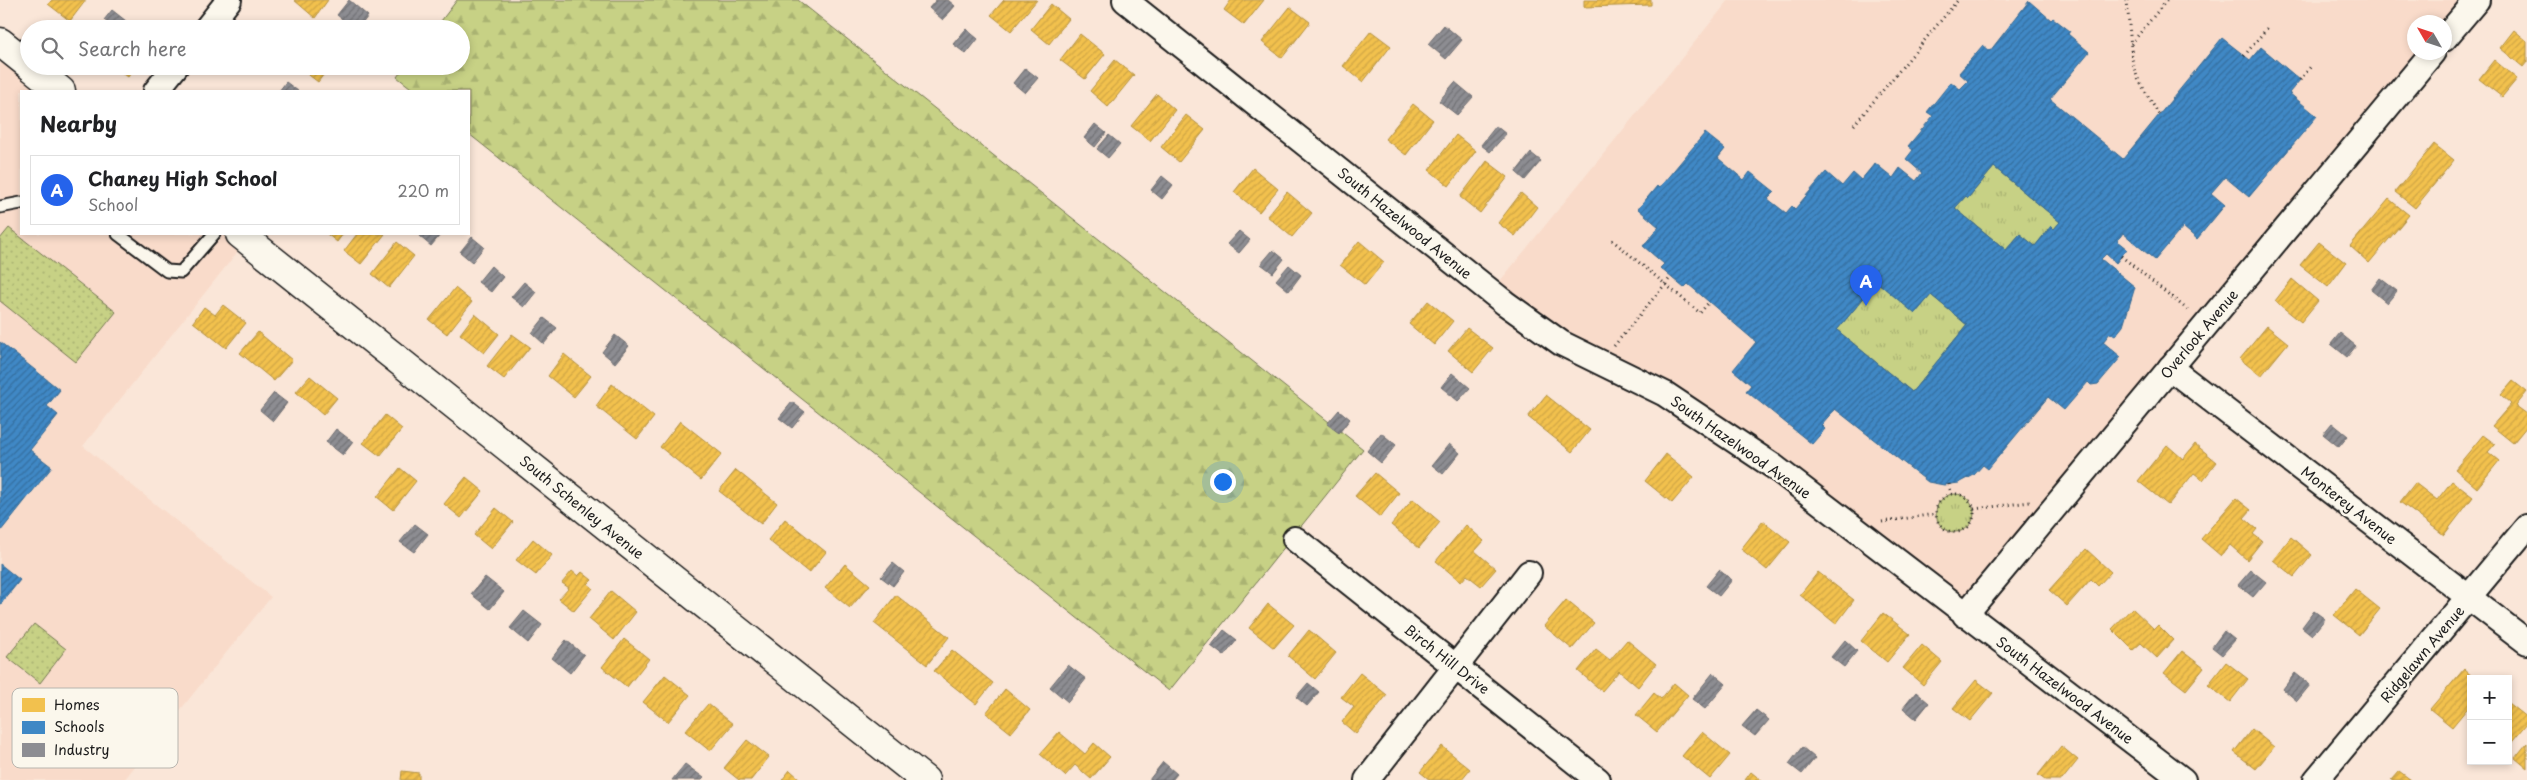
<!DOCTYPE html>
<meta charset="utf-8">
<style>
:root{--surface:#fff;--page:#f6f6f6;--text:#202124;--muted:#757577;--line:#e0e0e0;--accent:#2563eb}
body{margin:0;font-family:"Playpen Sans",sans-serif;background:var(--page);color:var(--text)}
.controls{position:absolute;right:15px;bottom:15px;display:grid;overflow:hidden;border-radius:0px;box-shadow:0 2px 8px #0003}
.controls button{width:45px;height:45px;display:grid;place-items:center;padding:0;border:0;border-bottom:1px solid var(--line);background:var(--surface);color:var(--text);font:25px sans-serif}
.compass{position:absolute;left:2407px;top:15px;width:45px;height:45px;border-radius:50%;background:var(--surface);box-shadow:0 2px 8px #0003;rotate:309deg}
.you{position:absolute;left:1222px;top:481px;width:18px;height:18px;margin:-12px;border:4px solid #fff;border-radius:50%;background:#1a73e8;box-shadow:0 0 0 8px #1a73e833}
.badge{display:grid;place-items:center;width:32px;height:32px;border-radius:50%;background:var(--accent);color:#fff;font-size:16px;font-weight:700}
.pin{position:absolute;translate:-50% -41px;filter:drop-shadow(0 1px 2px #0008)}
.pin::after{content:'';position:absolute;top:26px;width:18px;height:15px;background:inherit;clip-path:polygon(0 0,100% 0,50% 100%)}
.list{margin:0;padding:0;list-style:none}
h2{display:flex;justify-content:space-between;align-items:center;height:65px;margin:0;padding:0 20px;font-size:21px}
h2 small{font-size:16px;font-weight:400;color:var(--muted)}
.list li{display:grid;grid-template-columns:32px 1fr auto;gap:15px;align-items:center;box-sizing:border-box;height:70px;margin:0 10px 10px;padding:0 10px;border:1px solid var(--line);border-radius:0px}
.list b{display:block;font-size:19px;white-space:nowrap}
.list p{margin:0;font-size:16px;white-space:nowrap;color:var(--muted)}
.list em{font-size:16px;font-style:normal;color:var(--muted)}
.icon{flex:none;width:28px;height:28px;fill:none;stroke:currentColor;stroke-width:2;stroke-linecap:round;stroke-linejoin:round}
.map{position:relative;flex:none;width:2527px;height:780px;overflow:hidden}
.search{position:absolute;background:var(--surface);box-shadow:0 2px 8px #0003;left:20px;top:20px;width:450px;height:55px;display:flex;align-items:center;gap:12px;box-sizing:border-box;padding:0 18px;border-radius:28px;color:var(--muted);font-size:19px}
.panel{position:absolute;background:var(--surface);box-shadow:0 2px 8px #0003;left:20px;top:90px;width:450px;height:145px;border-radius:0px}
.map>svg:first-child{display:block}
.built{fill:#f9dbca}
.grass{fill:url(#grass-tufts);stroke:#727650}
.forest{fill:url(#forest-firs);stroke:#727650}
.park{fill:url(#park-dots);stroke:#727650}
.homes{fill:url(#homes-hatch);stroke:#b2903f}
.schools{fill:url(#schools-hatch);stroke:#346892;fill-rule:evenodd}
.industry{fill:url(#industry-hatch);stroke:#6b6b6f}
.lines{fill:none;stroke-linecap:round;stroke-linejoin:round}
.lane-casing{stroke:#1c1c1c;stroke-width:15}
.street-casing{stroke:#1c1c1c;stroke-width:28}
.secondary-casing{stroke:#1c1c1c;stroke-width:31}
.path{stroke:#1c1c1c;stroke-width:3;stroke-dasharray:1 4;stroke-linecap:butt}
.lane{stroke:#fbf7ec;stroke-width:11}
.street{stroke:#fbf7ec;stroke-width:24}
.secondary{stroke:#fbf7ec;stroke-width:28}
.labels{text-anchor:middle;dominant-baseline:central;stroke-width:5;stroke-linejoin:round;paint-order:stroke}
.street-label{font-size:14px;fill:#1c1c1c;stroke:#fbf7ec}
.key{fill:#fbf7ec;stroke:#b8b5ae;stroke-width:1}
.key-label{font-size:14px;fill:#1c1c1c}
</style>
<div class="map">
<svg width="2527" height="780" viewBox="0 0 2527 780">
<defs>
<pattern id="grass-tufts" width="24" height="20" patternUnits="userSpaceOnUse" patternTransform="scale(1.25)"><rect width="24" height="20" fill="#c7d185"/><path d="M3 7l-1-3M5 7V3M7 7l1-3M15 17l-1-3M17 17v-4M19 17l1-3" fill="none" stroke="#aab372"/></pattern>
<pattern id="forest-firs" width="22" height="20" patternUnits="userSpaceOnUse" patternTransform="scale(1.25)"><rect width="22" height="20" fill="#c7d185"/><path d="M5 1l3.5 6h-7zM16 11l3.5 6h-7z" fill="#aab372"/></pattern>
<pattern id="park-dots" width="8" height="8" patternUnits="userSpaceOnUse" patternTransform="scale(1.25)"><rect width="8" height="8" fill="#c7d185"/><path d="M2 2h.1M6 6h.1" fill="none" stroke="#aab372" stroke-width="1.8" stroke-linecap="round"/></pattern>
<pattern id="homes-hatch" width="6" height="6" patternUnits="userSpaceOnUse" patternTransform="scale(1.25)"><rect width="6" height="6" fill="#f2c14e"/><path d="M-1 1l2-2M0 6l6-6M5 7l2-2" fill="none" stroke="#cfa544"/></pattern>
<pattern id="schools-hatch" width="6" height="6" patternUnits="userSpaceOnUse" patternTransform="scale(1.25)"><rect width="6" height="6" fill="#3f88c5"/><path d="M-1 1l2-2M0 6l6-6M5 7l2-2" fill="none" stroke="#346e9f"/></pattern>
<pattern id="industry-hatch" width="6" height="6" patternUnits="userSpaceOnUse" patternTransform="scale(1.25)"><rect width="6" height="6" fill="#8d8d92"/><path d="M-1 1l2-2M0 6l6-6M5 7l2-2" fill="none" stroke="#727276"/></pattern>
</defs>
<rect width="100%" height="100%" fill="#fae6d8"/>
<filter id="ink" filterUnits="userSpaceOnUse"><feTurbulence type="fractalNoise" baseFrequency=".02" numOctaves="2"/><feDisplacementMap in="SourceGraphic" scale="10" xChannelSelector="R" yChannelSelector="G"/><feConvolveMatrix kernelMatrix="1 2 1 2 8 2 1 2 1" color-interpolation-filters="sRGB"/></filter>
<g filter="url(#ink)">
<g class="built">
<path d="M1729,0H2477L2444,22H2414V52L2433,53L1965,615L1773,466L1491,292Z"/>
<path d="M11,51L61,91H21V234H240L247,240L83,446L271,597L124,780H0V65Z"/>
</g>
<g class="grass">
<path d="M1994,167L2060,222L2054,229L2051,227L2035,246L2020,234L2006,250L1955,208L1966,196L1968,198Z"/>
<path d="M1877,282L1915,313L1931,295L1967,325L1912,392L1837,330Z"/>
<circle cx="1955" cy="513" r="19"/>
</g>
<path class="forest" d="M457,0H798L1363,449L1169,691L469,134V91H415L397,77L405,66H461V29H435Z"/>
<g class="park">
<path d="M9,228L116,312L76,362L0,301V239Z"/>
<path d="M34,624L66,649L40,683L7,657Z"/>
</g>
<g class="homes">
<path d="M52,0H86L70,21L48,4Z"/>
<path d="M294,0H328L315,18Z"/>
<path d="M1004,0H1037L1011,31L991,15Z"/>
<path d="M1231,0H1264L1244,25L1224,10Z"/>
<path d="M1584,0H1651V5L1584,7Z"/>
<path d="M1051,4L1069,19L1049,44L1031,29Z"/>
<path d="M1290,7L1310,22L1282,58L1262,42Z"/>
<path d="M2514,30L2527,41V62L2523,67L2500,48Z"/>
<path d="M1371,31L1391,46L1363,82L1343,66Z"/>
<path d="M1080,34L1105,54L1085,79L1060,60Z"/>
<path d="M1115,60L1134,75L1108,107L1090,91Z"/>
<path d="M2494,60L2517,79L2502,97L2479,79Z"/>
<path d="M113,66H136L128,77Z"/>
<path d="M303,66H330L318,82L301,69Z"/>
<path d="M1157,94L1175,110L1150,141L1131,126Z"/>
<path d="M1413,104L1433,120L1406,155L1385,139Z"/>
<path d="M1186,115L1205,130L1179,162L1161,147Z"/>
<path d="M1456,135L1476,151L1449,186L1429,170Z"/>
<path d="M2434,144L2454,160L2415,208L2395,192Z"/>
<path d="M1487,161L1508,177L1480,213L1460,197Z"/>
<path d="M1253,168L1278,189L1259,212L1234,192Z"/>
<path d="M1287,192L1312,213L1292,237L1267,216Z"/>
<path d="M1521,193L1537,207L1515,236L1498,223Z"/>
<path d="M2389,199L2409,215L2369,263L2350,246Z"/>
<path d="M327,234H343L337,242Z"/>
<path d="M357,234H385L361,264L344,251Z"/>
<path d="M1359,241L1384,262L1365,285L1340,265Z"/>
<path d="M397,242L414,256L389,288L372,274Z"/>
<path d="M2319,242L2346,263L2328,287L2300,265Z"/>
<path d="M2292,279L2318,301L2301,322L2275,301Z"/>
<path d="M455,288L472,302L447,334L429,320Z"/>
<path d="M1428,301L1453,321L1434,345L1409,324Z"/>
<path d="M223,305L246,323L226,348L193,322L204,307L215,315Z"/>
<path d="M475,314L499,334L484,353L460,334Z"/>
<path d="M2267,326L2288,343L2261,376L2240,359Z"/>
<path d="M1467,328L1493,348L1473,372L1448,351Z"/>
<path d="M258,332L292,360L274,381L240,353Z"/>
<path d="M512,334L530,347L504,379L487,366Z"/>
<path d="M564,354L591,376L574,397L548,376Z"/>
<path d="M310,376L337,398L323,415L296,392Z"/>
<path d="M2513,381L2527,392L2516,406L2527,414V426L2513,443L2492,426L2511,404L2501,395Z"/>
<path d="M612,384L654,417L637,439L596,406Z"/>
<path d="M1546,395L1590,430L1572,452L1528,417Z"/>
<path d="M385,415L402,429L380,456L363,443Z"/>
<path d="M680,421L722,454L701,480L660,447Z"/>
<path d="M2483,435L2495,444L2488,452L2499,461L2477,488L2455,469Z"/>
<path d="M2195,444L2217,462L2203,480L2194,473L2168,505L2138,481L2167,445L2183,459Z"/>
<path d="M1666,454L1694,477L1672,503L1645,481Z"/>
<path d="M400,468L416,481L393,510L377,497Z"/>
<path d="M736,470L777,503L761,524L719,491Z"/>
<path d="M1375,473L1399,493L1380,517L1355,496Z"/>
<path d="M466,477L483,491L461,518L444,504Z"/>
<path d="M2452,481L2473,497L2444,535L2400,502L2415,483L2437,500Z"/>
<path d="M2236,498L2251,510L2244,518L2257,529L2253,534L2262,541L2247,560L2230,545L2221,556L2201,539Z"/>
<path d="M1413,499L1440,522L1419,548L1391,525Z"/>
<path d="M496,508L513,522L491,549L474,535Z"/>
<path d="M785,519L826,552L809,573L768,540Z"/>
<path d="M1763,521L1790,542L1767,570L1741,549Z"/>
<path d="M1466,525L1484,541L1475,551L1496,569L1481,586L1467,575L1461,582L1436,561Z"/>
<path d="M2291,537L2312,555L2294,577L2273,560Z"/>
<path d="M533,539L552,555L536,575L516,560Z"/>
<path d="M2086,549L2111,572L2098,586L2091,579L2067,606L2049,590Z"/>
<path d="M845,564L870,585L850,608L825,588Z"/>
<path d="M572,571L578,576L582,572L592,580L588,584L593,588L574,611L559,599L569,588L562,583Z"/>
<path d="M1818,572L1854,600L1836,624L1800,595Z"/>
<path d="M2355,589L2380,609L2359,635L2334,615Z"/>
<path d="M611,591L636,612L614,640L589,619Z"/>
<path d="M896,595L949,637L927,665L874,623Z"/>
<path d="M1566,600L1594,623L1572,649L1544,626Z"/>
<path d="M1268,604L1294,625L1274,648L1249,628Z"/>
<path d="M2132,608L2154,629L2158,625L2173,640L2157,658L2141,643L2133,650L2112,629Z"/>
<path d="M1883,613L1910,634L1887,662L1861,641Z"/>
<path d="M1309,630L1336,653L1315,679L1288,656Z"/>
<path d="M624,639L649,659L627,687L602,667Z"/>
<path d="M1627,640L1656,664L1638,687L1619,671L1602,691L1578,671L1596,649L1610,660Z"/>
<path d="M1922,645L1942,662L1923,685L1903,668Z"/>
<path d="M952,650L993,683L976,704L934,671Z"/>
<path d="M2182,651L2204,668L2186,690L2164,673Z"/>
<path d="M2226,662L2248,679L2230,702L2208,685Z"/>
<path d="M2464,669L2475,679H2471V704L2452,727L2430,709Z"/>
<path d="M1360,673L1387,695L1356,734L1342,722L1354,707L1341,697Z"/>
<path d="M665,675L690,695L668,722L643,702Z"/>
<path d="M1976,680L1993,693L1970,721L1953,708Z"/>
<path d="M1674,683L1688,695L1657,732L1636,715L1654,693L1661,699Z"/>
<path d="M1005,689L1030,710L1011,733L986,713Z"/>
<path d="M2508,703L2527,718V724L2508,747Z"/>
<path d="M708,704L733,724L710,751L685,731Z"/>
<path d="M2252,729L2274,747L2256,769L2234,752Z"/>
<path d="M1059,732L1085,754L1094,743L1110,757L1091,779L1075,765L1065,776L1040,754Z"/>
<path d="M1702,732L1730,755L1710,779L1682,756Z"/>
<path d="M747,740L769,757L751,780H739L724,768Z"/>
<path d="M2527,743V768L2515,758Z"/>
<path d="M1442,746L1470,769L1461,780H1430L1420,772Z"/>
<path d="M2061,746L2078,760L2062,780H2045L2038,775Z"/>
<path d="M790,770L801,780H782Z"/>
<path d="M402,771L419,773V780H401Z"/>
<path d="M2399,771L2411,780H2391Z"/>
<path d="M1751,772L1761,780H1745Z"/>
</g>
<g class="schools">
<path d="M2029,1L2051,20L2053,18L2070,31L2068,34L2089,52L2050,99L2123,159L2222,38L2250,60L2261,47L2300,80L2289,93L2317,116L2249,197L2225,177L2211,193L2225,205L2197,239L2183,227L2155,260L2123,233L2117,241L2127,249L2116,263L2106,254L2101,259L2135,287L2123,326L2115,336L2110,333L2103,342L2121,357L2098,384L2091,385L2088,382L2064,410L2048,397L1988,469L1983,465L1974,475L1959,483L1944,485L1928,482L1835,409L1821,425L1825,429L1812,444L1746,391L1751,385L1733,370L1756,342L1688,284L1684,288L1660,268L1664,264L1643,246L1659,227L1638,209L1657,186L1659,188L1705,133L1725,149L1718,158L1744,180L1750,172L1775,192L1768,199L1786,213L1792,206L1795,209L1826,172L1842,186L1853,173L1861,180L1875,163L1893,178L1900,168L1916,181L1922,173L1906,159L1913,150L1908,146L1933,116L1927,112L1951,82L1960,89L1968,81L1959,73L1983,45L1990,51ZM1994,167L2060,222L2054,229L2051,226L2035,246L2020,234L2006,250L1955,208L1966,196L1968,198ZM1877,282L1915,314L1931,295L1967,325L1912,392L1837,330Z"/>
<path d="M0,342L60,390L47,406L58,415L30,450L52,467L0,532Z"/>
<path d="M0,564L20,580L0,605Z"/>
</g>
<g class="industry">
<path d="M349,0L368,16L358,29H355L337,15Z"/>
<path d="M936,0H948L955,6L943,20L929,8Z"/>
<path d="M112,10L126,21L120,29H116L104,20Z"/>
<path d="M1444,25L1462,40L1446,59L1428,44Z"/>
<path d="M966,29L978,39L966,54L953,44Z"/>
<path d="M258,66H272L267,73Z"/>
<path d="M1025,68L1038,78L1025,93L1013,83Z"/>
<path d="M286,82L298,91H279Z"/>
<path d="M1455,82L1473,97L1457,115L1439,101Z"/>
<path d="M1095,124L1106,133L1095,147L1084,138Z"/>
<path d="M1496,126L1506,134L1490,152L1481,145Z"/>
<path d="M1109,135L1120,144L1108,158L1097,149Z"/>
<path d="M1531,153L1541,161L1525,180L1516,172Z"/>
<path d="M1162,176L1173,185L1162,199L1151,190Z"/>
<path d="M1239,231L1250,240L1239,253L1227,244Z"/>
<path d="M420,234H441L431,246L419,236Z"/>
<path d="M472,237L484,247L472,262L460,252Z"/>
<path d="M1273,250L1284,259L1273,273L1261,264Z"/>
<path d="M1289,265L1301,275L1289,291L1276,280Z"/>
<path d="M491,266L503,277L491,292L478,282Z"/>
<path d="M2380,278L2397,291L2387,303L2371,290Z"/>
<path d="M524,282L536,292L524,307L511,297Z"/>
<path d="M544,318L557,328L544,344L532,333Z"/>
<path d="M2340,333L2356,346L2347,357L2331,344Z"/>
<path d="M615,335L629,346L615,363L602,352Z"/>
<path d="M1452,373L1470,388L1458,401L1441,387Z"/>
<path d="M274,393L287,403L273,421L260,410Z"/>
<path d="M792,402L805,412L792,428L779,418Z"/>
<path d="M1339,410L1350,419L1339,433L1327,424Z"/>
<path d="M2332,423L2348,436L2339,447L2323,434Z"/>
<path d="M336,429L353,442L343,455L326,442Z"/>
<path d="M1381,433L1396,445L1381,463L1367,451Z"/>
<path d="M1449,444L1460,453L1443,474L1432,465Z"/>
<path d="M415,524L428,534L414,552L400,542Z"/>
<path d="M893,563L904,572L893,586L881,577Z"/>
<path d="M1719,570L1732,580L1719,596L1706,586Z"/>
<path d="M2251,570L2266,582L2253,597L2238,585Z"/>
<path d="M485,577L504,592L490,609L471,594Z"/>
<path d="M524,611L542,625L528,643L510,628Z"/>
<path d="M2314,611L2325,619L2312,635L2302,627Z"/>
<path d="M1224,630L1237,640L1224,656L1211,646Z"/>
<path d="M2224,631L2235,640L2222,655L2212,647Z"/>
<path d="M566,640L584,655L570,673L552,658Z"/>
<path d="M1845,640L1857,651L1844,667L1831,657Z"/>
<path d="M1068,665L1086,679L1068,702L1050,687Z"/>
<path d="M1713,673L1726,684L1705,709L1692,699Z"/>
<path d="M2295,673L2310,685L2297,701L2283,689Z"/>
<path d="M1308,683L1319,692L1307,706L1296,697Z"/>
<path d="M1916,692L1929,703L1916,719L1903,708Z"/>
<path d="M1756,710L1769,720L1755,736L1742,726Z"/>
<path d="M1802,747L1815,758L1802,774L1789,764Z"/>
<path d="M1163,762L1177,774L1172,780H1149Z"/>
<path d="M685,764L704,778L702,780H672Z"/>
</g>
<g class="lines">
<defs>
<g id="lane">
<path d="M0,207L21,203"/>
<path d="M118,234L167,271L181,272L214,234"/>
</g>
<g id="street">
<path d="M1125,0L1505,303L1561,343L1665,394L1773,466L2183,780"/>
<path d="M206,29L229,0"/>
<path d="M2444,39L2477,0"/>
<path d="M156,91L176,66"/>
<path d="M2170,368L2527,642"/>
<path d="M1295,539L1598,780"/>
<path d="M1965,615L2433,52"/>
<path d="M1367,780L1529,573"/>
<path d="M2316,780L2527,527"/>
</g>
<g id="secondary">
<path d="M0,42L29,65"/>
<path d="M30,66L61,91"/>
<path d="M240,234L925,780"/>
</g>
</defs>
<use href="#lane" class="lane-casing"/>
<use href="#street" class="street-casing"/>
<use href="#secondary" class="secondary-casing"/>
<g class="path">
<path d="M2127,0L2132,59L2137,77L2159,115"/>
<path d="M2131,44L2167,0"/>
<path d="M2244,56L2268,27"/>
<path d="M2300,80L2312,65"/>
<path d="M1854,125L1958,0"/>
<path d="M1612,240L1700,313L1709,302"/>
<path d="M2121,256L2189,311"/>
<path d="M1614,346L1671,277"/>
<path d="M1949,484L1951,494"/>
<circle cx="1955" cy="513" r="19"/>
<path d="M1974,509L2030,502"/>
<path d="M1882,522L1935,514"/>
</g>
<use href="#lane" class="lane"/>
<use href="#street" class="street"/>
<use href="#secondary" class="secondary"/>
</g>
</g>
<g class="labels">
<g class="street-label">
<text transform="translate(1405 223) rotate(39)">South Hazelwood Avenue</text>
<text transform="translate(2199 334) rotate(-50)">Overlook Avenue</text>
<text transform="translate(1741 447) rotate(35)">South Hazelwood Avenue</text>
<text transform="translate(2349 505) rotate(38)">Monterey Avenue</text>
<text transform="translate(582 507) rotate(39)">South Schenley Avenue</text>
<text transform="translate(2422 654) rotate(-50)">Ridgelawn Avenue</text>
<text transform="translate(1447 659) rotate(38)">Birch Hill Drive</text>
<text transform="translate(2065 690) rotate(37)">South Hazelwood Avenue</text>
</g>
</g>
<rect x="12" y="688" width="166" height="80" rx="8" class="key"/>
<rect x="22" y="698" width="23" height="14" fill="#f2c14e"/>
<rect x="22" y="721" width="23" height="13" fill="#3f88c5"/>
<rect x="22" y="743" width="23" height="14" fill="#8d8d92"/>
<g class="key-label">
<text x="54" y="710">Homes</text>
<text x="54" y="732">Schools</text>
<text x="54" y="755">Industry</text>
</g>
</svg>
<div class="controls">
<button>+</button>
<button>−</button>
</div>
<svg class="compass" viewBox="-18 -18 36 36"><path d="M0-13l5 13h-10z" fill="#e53935"/><path d="M0 13l5-13h-10z" fill="#757577"/></svg>
<div class="you"></div>
<div class="pin badge" style="left:1866px;top:306px">A</div>
<div class="search"><svg class="icon" aria-label="search" viewBox="0 0 24 24"><circle cx="10" cy="10" r="6"/><path d="M15 15l6 6"/></svg>Search here</div>
<section class="panel">
<h2>Nearby<small></small></h2>
<ul class="list">
<li><span class="badge">A</span><div><b>Chaney High School</b><p>School</p></div><em>220 m</em></li>
</ul>
</section>
</div>
